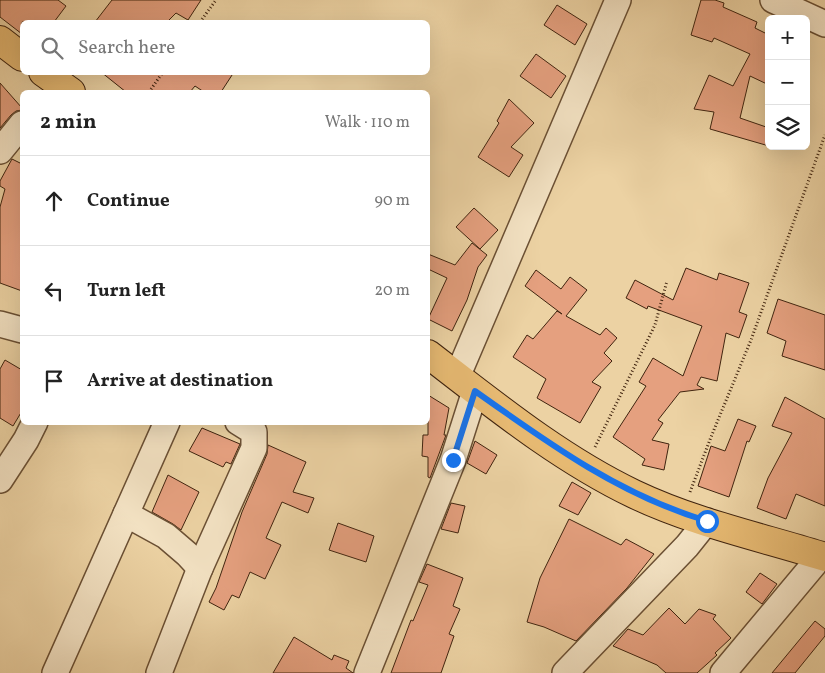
<!DOCTYPE html>
<meta charset="utf-8">
<style>
:root{--surface:#fff;--page:#f6f6f6;--text:#222;--muted:#767676;--line:#e0e0e0}
body{margin:0;font-family:Vollkorn,serif;background:var(--page);color:var(--text)}
.controls{position:absolute;right:15px;top:15px;display:grid;overflow:hidden;border-radius:8px;box-shadow:0 5px 20px #0002}
.controls button{width:45px;height:45px;display:grid;place-items:center;padding:0;border:0;border-bottom:1px solid var(--line);background:var(--surface);color:var(--text);font:25px sans-serif}
.stop{position:absolute;width:15px;height:15px;margin:-11px;border:4px solid #1a73e8;border-radius:50%;background:#fff}
.stop.end{background:#1a73e8;border-color:#fff;box-shadow:0 1px 5px #0008}
.list{margin:0;padding:0;list-style:none}
h2{display:flex;justify-content:space-between;align-items:center;height:65px;margin:0;padding:0 20px;font-size:21px}
h2 small{font-size:16px;font-weight:400;color:var(--muted)}
.list li{display:grid;grid-template-columns:32px 1fr auto;gap:15px;align-items:center;box-sizing:border-box;height:90px;padding:0 20px;border-top:1px solid var(--line)}
.list b{display:block;font-size:19px;white-space:nowrap}
.list em{font-size:16px;font-style:normal;color:var(--muted)}
.icon{flex:none;width:28px;height:28px;fill:none;stroke:currentColor;stroke-width:2;stroke-linecap:round;stroke-linejoin:round}
.map{position:relative;flex:none;width:825px;height:673px;overflow:hidden}
.search{position:absolute;background:var(--surface);box-shadow:0 5px 20px #0002;left:20px;top:20px;width:410px;height:55px;display:flex;align-items:center;gap:12px;box-sizing:border-box;padding:0 18px;border-radius:8px;color:var(--muted);font-size:19px}
.panel{position:absolute;background:var(--surface);box-shadow:0 5px 20px #0002;left:20px;top:90px;width:410px;height:335px;border-radius:8px}
.map>svg:first-child{display:block}
.building{fill:#e5a07f;stroke:#40240f}
.lines{fill:none;stroke-linecap:round;stroke-linejoin:round}
.minor-casing{stroke:#6b5034;stroke-width:28}
.major-casing{stroke:#40240f;stroke-width:30}
.path{stroke:#40240f;stroke-width:3;stroke-dasharray:1 2.5;stroke-linecap:butt}
.minor{stroke:#f3e2c3;stroke-width:25}
.major{stroke:#e6b972;stroke-width:28}
.route{stroke:#1a73e8;stroke-width:6}
</style>
<div class="map">
<svg width="825" height="673" viewBox="0 0 825 673">
<rect width="100%" height="100%" fill="#ecd2a3"/>
<filter id="stains"><feTurbulence type="fractalNoise" baseFrequency=".004" numOctaves="4"/><feColorMatrix values="0 0 0 0 .2 0 0 0 0 .09 0 0 0 0 .02 0 0 0 .5 -.17"/></filter>
<radialGradient id="worn" r=".72"><stop offset=".6" stop-color="#630" stop-opacity="0"/><stop offset="1" stop-color="#630" stop-opacity=".3"/></radialGradient>
<g class="building">
<path d="M0,0H58L66,6L54,22H22V34L0,17Z"/>
<path d="M112,0H201L188,20L176,13L167,22H95Z"/>
<path d="M701,0H715L724,3L723,7L757,22L755,28L769,35V85L750,76L740,118L769,128V146L710,129L714,112L694,109L709,75L733,86L750,54L714,38L712,42L691,35Z"/>
<path d="M557,5L587,24L575,45L544,25Z"/>
<path d="M536,54L566,76L551,98L520,76Z"/>
<path d="M101,72H234L221,92H204L195,86L190,92H126Z"/>
<path d="M0,83L22,108V110L16,111L11,115L0,128Z"/>
<path d="M509,99L534,123L511,147L523,155L509,177L478,157L499,123L497,121Z"/>
<path d="M12,159L22,164V291L0,283V207L5,189L0,186V181Z"/>
<path d="M474,208L498,230L480,249L456,227Z"/>
<path d="M472,243L487,255L478,267L467,300L452,331L428,319L447,278L428,269V254L455,265Z"/>
<path d="M686,268L717,280L719,273L749,283L739,312L747,315L739,338L726,333L717,381L701,377L697,385L704,389L680,392L658,420L663,423L652,440L669,444L664,470L642,465L645,459L613,437L646,386L639,382L653,358L683,376L702,326L648,306L647,309L626,298L635,280L673,300Z"/>
<path d="M536,270L561,289L570,277L587,290L566,316L600,335L606,328L617,338L604,353L612,361L592,382L601,387L580,423L537,398L546,379L513,357L527,335L533,339L557,311L562,314L525,286Z"/>
<path d="M778,299L825,315V370L782,356L786,341L767,333Z"/>
<path d="M5,360L22,370V411L13,426L0,418V369Z"/>
<path d="M428,395L449,408L444,435H446L430,478L428,477V457L422,456L423,435H428Z"/>
<path d="M785,397L825,419V506L796,494L786,519L757,508L768,478L792,433L772,426Z"/>
<path d="M738,419L756,426L749,442L747,441L729,497L698,486L711,446L725,451Z"/>
<path d="M202,428L240,444L231,464L226,462L223,467L189,451Z"/>
<path d="M475,441L497,455L486,474L467,463Z"/>
<path d="M268,445L306,462L293,492L314,498L308,513L282,502L266,538L281,545L265,579L250,572L239,598L232,595L224,610L209,602L216,588L242,512L267,454Z"/>
<path d="M168,475L199,492L181,530L173,524L152,512Z"/>
<path d="M572,482L591,493L578,515L559,506Z"/>
<path d="M451,503L465,506L458,533L441,529Z"/>
<path d="M569,519L621,545L626,539L654,554L627,588L576,641L544,627L527,622L540,578Z"/>
<path d="M338,523L374,536L366,562L329,550Z"/>
<path d="M427,564L463,578L453,606L460,609L449,634L454,636L441,673H391L411,620L413,621L428,585L419,582Z"/>
<path d="M760,573L777,584L762,604L746,592Z"/>
<path d="M669,608L685,624L699,609L716,615L713,619L731,638L715,653L717,655L697,673H666L657,665L613,646L628,629L643,635Z"/>
<path d="M815,621L825,629V636L795,673H772Z"/>
<path d="M294,637L332,660L334,655L349,661L346,668L353,673H273Z"/>
</g>
<g class="lines">
<defs>
<g id="minor">
<path d="M773,0L825,24"/>
<path d="M0,151L22,124"/>
<path d="M0,324L22,330"/>
<path d="M457,377L618,0"/>
<path d="M0,480L26,440L35,422"/>
<path d="M126,514L166,536L187,554L200,568"/>
<path d="M55,673L167,422"/>
<path d="M159,673L200,568L254,448V432L238,422"/>
<path d="M367,673L453,460L475,391"/>
<path d="M565,673L687,546L707,521"/>
<path d="M723,673L821,556"/>
</g>
<g id="major">
<path d="M0,40L22,57"/>
<path d="M43,72L71,92"/>
<path d="M428,354C493,404 559,458 634,494C695,523 761,537 825,557"/>
</g>
</defs>
<use href="#minor" class="minor-casing"/>
<use href="#major" class="major-casing"/>
<g class="path">
<path d="M200,22L216,0"/>
<path d="M149,92L163,72"/>
<path d="M595,447L655,325L667,281"/>
<path d="M690,492L711,437L751,340L825,135"/>
</g>
<use href="#minor" class="minor"/>
<use href="#major" class="major"/>
</g>
<g class="lines">
<path class="route" d="M453,460L475,391C548,443 620,495 707,521"/>
</g>
<rect width="100%" height="100%" filter="url(#stains)"/>
<rect width="100%" height="100%" fill="url(#worn)"/>
</svg>
<div class="controls">
<button>+</button>
<button>−</button>
<button><svg class="icon" aria-label="layers" viewBox="0 0 24 24"><path d="M12 4l9 5-9 5-9-5zM3 14l9 5 9-5"/></svg></button>
</div>
<div class="stop" style="left:707px;top:521px"></div>
<div class="stop end" style="left:453px;top:460px"></div>
<div class="search"><svg class="icon" aria-label="search" viewBox="0 0 24 24"><circle cx="10" cy="10" r="6"/><path d="M15 15l6 6"/></svg>Search here</div>
<section class="panel">
<h2>2 min<small>Walk · 110 m</small></h2>
<ul class="list">
<li><svg class="icon" aria-label="ahead" viewBox="0 0 24 24"><path d="M12 20V5M6 11l6-6 6 6"/></svg><div><b>Continue</b></div><em>90 m</em></li>
<li><svg class="icon" aria-label="left" viewBox="0 0 24 24"><path d="M17 20v-9H6M10 6l-5 5 5 5"/></svg><div><b>Turn left</b></div><em>20 m</em></li>
<li><svg class="icon" aria-label="arrive" viewBox="0 0 24 24"><path d="M6 21V4h12l-3 4 3 4H6"/></svg><div><b>Arrive at destination</b></div></li>
</ul>
</section>
</div>
